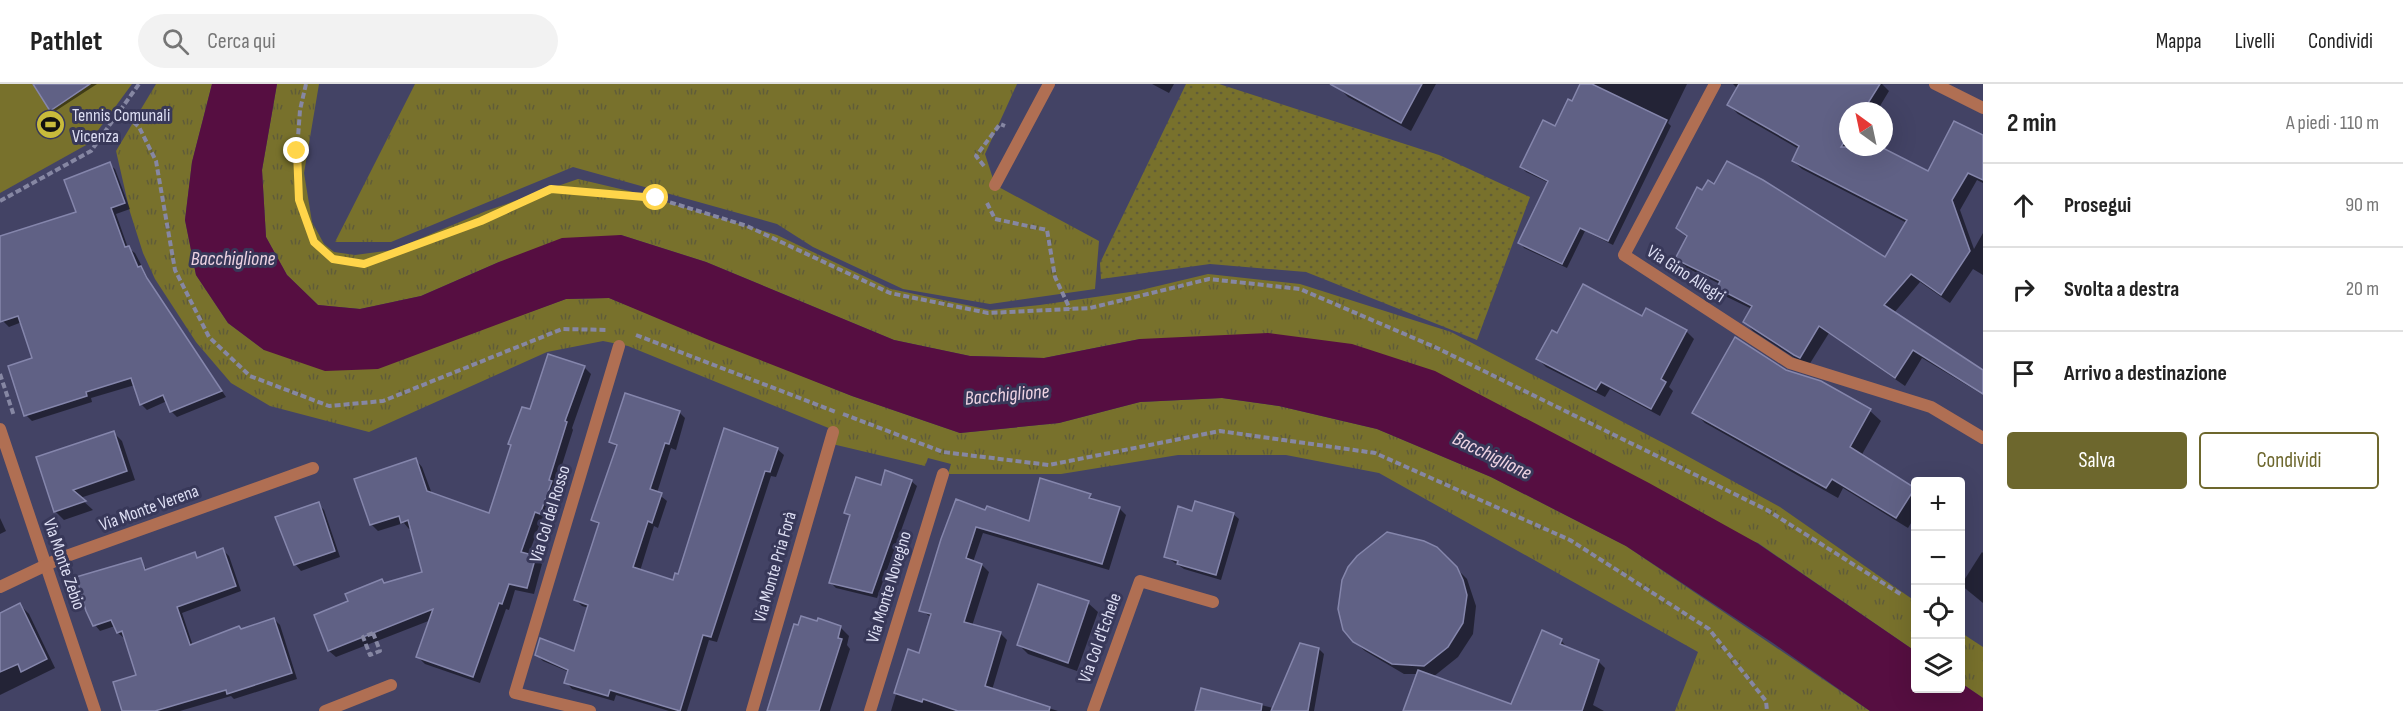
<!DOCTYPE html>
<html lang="it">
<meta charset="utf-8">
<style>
:root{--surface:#fff;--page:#f2f2f2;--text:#222;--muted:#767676;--line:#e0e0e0;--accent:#6d672d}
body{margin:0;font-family:"Sofia Sans Condensed",sans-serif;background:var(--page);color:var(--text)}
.controls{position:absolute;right:18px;bottom:18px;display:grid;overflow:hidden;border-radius:6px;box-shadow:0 6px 24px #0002}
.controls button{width:54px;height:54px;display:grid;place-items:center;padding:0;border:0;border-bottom:2px solid var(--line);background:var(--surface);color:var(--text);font:30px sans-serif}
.compass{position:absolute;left:1839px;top:18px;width:54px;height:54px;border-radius:50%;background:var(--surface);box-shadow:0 6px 24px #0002;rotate:327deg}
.stop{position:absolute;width:18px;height:18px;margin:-14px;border:4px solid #ffd54a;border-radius:50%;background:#fff}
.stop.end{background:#ffd54a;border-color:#fff;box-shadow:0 2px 6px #0008}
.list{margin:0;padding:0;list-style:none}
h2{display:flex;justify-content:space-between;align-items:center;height:78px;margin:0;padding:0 24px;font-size:26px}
h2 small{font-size:20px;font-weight:400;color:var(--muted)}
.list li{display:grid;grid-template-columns:39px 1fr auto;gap:18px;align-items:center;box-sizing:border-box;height:84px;padding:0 24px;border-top:2px solid var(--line)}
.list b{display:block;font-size:22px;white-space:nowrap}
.list em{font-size:20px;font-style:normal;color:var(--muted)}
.actions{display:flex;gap:12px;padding:18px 24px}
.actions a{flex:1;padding:14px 0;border:2px solid var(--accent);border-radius:6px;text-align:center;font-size:21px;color:var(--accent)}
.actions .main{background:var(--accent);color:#fff}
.icon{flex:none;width:33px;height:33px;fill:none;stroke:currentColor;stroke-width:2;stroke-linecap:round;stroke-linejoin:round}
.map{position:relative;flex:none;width:1983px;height:627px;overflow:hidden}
header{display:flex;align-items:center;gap:36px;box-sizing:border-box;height:84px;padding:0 30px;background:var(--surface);border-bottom:2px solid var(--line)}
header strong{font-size:28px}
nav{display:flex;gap:33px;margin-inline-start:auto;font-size:21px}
.search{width:420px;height:54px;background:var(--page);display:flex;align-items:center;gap:15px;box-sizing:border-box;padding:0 21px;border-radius:33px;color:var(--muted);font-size:22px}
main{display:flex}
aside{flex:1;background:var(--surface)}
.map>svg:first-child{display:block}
.grass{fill:url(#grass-tufts)}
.park{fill:url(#park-dots)}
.pitch{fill:#78712c}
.water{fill:#560e41}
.shadow{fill:#0007}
.building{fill:#606185;stroke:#8586ac;stroke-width:1.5}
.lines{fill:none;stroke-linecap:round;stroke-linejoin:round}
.path{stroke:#8687a3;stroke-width:4;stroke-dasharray:6 3;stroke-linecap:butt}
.minor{stroke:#b06f53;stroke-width:12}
.route{stroke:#ffd54a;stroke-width:8}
.labels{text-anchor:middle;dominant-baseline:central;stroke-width:6;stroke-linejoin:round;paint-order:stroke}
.poi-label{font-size:18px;fill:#dddef3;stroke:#383859;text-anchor:start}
.street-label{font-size:18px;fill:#dddef3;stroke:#383859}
.water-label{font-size:20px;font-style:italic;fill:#efd4e3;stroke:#383859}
</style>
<header>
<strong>Pathlet</strong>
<div class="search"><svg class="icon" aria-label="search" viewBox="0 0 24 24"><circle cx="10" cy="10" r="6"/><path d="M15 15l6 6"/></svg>Cerca qui</div>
<nav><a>Mappa</a><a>Livelli</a><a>Condividi</a></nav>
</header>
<main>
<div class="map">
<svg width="1983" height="627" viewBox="0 0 1983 627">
<defs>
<pattern id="grass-tufts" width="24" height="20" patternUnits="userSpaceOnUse" patternTransform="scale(1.5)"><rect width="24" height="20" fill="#78712c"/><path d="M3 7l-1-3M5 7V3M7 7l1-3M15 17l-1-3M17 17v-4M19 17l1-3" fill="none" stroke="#605c39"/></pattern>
<pattern id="park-dots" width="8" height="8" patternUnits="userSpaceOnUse" patternTransform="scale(1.5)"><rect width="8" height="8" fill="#78712c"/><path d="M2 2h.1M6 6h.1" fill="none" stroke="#605c39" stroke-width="1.8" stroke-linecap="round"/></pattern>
</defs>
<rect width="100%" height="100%" fill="#434365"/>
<g class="grass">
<path d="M156,0H212L192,78L185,136L196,191L228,239L264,266L516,233L566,215L609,214L852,312L960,349L1059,339L1140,318L1222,314L1279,322L1377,345L1491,393L1626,462L1870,627H1675L1698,568L1379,389L1286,371H1178L1061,390H948L951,380L928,374L925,382L828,359L831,345L628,262L603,257L547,268L369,348L270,322L231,299L196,258L155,195L143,169L130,128L116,67Z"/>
<path d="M277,0H319L304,89L312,138L324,160L334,168L355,171L393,166L486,127L578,95L629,107L777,151L891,205L990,226L1040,221L1137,207L1208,190L1300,200L1451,248L1669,362L1780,423L1915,517V567L1758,459L1140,255L1044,274L970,272L894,256L706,178L621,151L499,178L421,212L360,225L318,221L287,191L266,153L262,86Z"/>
<path d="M415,0H1017L985,70L995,101L1099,157L1095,205L990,220L903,205L813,163L777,140L573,83L391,158H335Z"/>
<path d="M1960,548L1983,563V614L1961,599Z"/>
</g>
<path class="park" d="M1186,0H1219L1439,71L1530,113L1477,256L1306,188L1210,180L1101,195L1100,179Z"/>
<path class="pitch" d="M0,0H132L88,60L0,109Z"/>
<path class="water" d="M212,0H277L262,86L266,153L287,191L318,221L360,225L421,212L499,178L562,154L621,151L706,178L894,256L970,272L1044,274L1140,255L1268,249L1352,260L1435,287L1649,399L1757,459L1915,567L1916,604H1960L1961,599L1983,614V627H1870L1773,559L1626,462L1491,393L1377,345L1279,322L1222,314L1140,318L1059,339L960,349L852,312L709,256L609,214L566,215L378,285L325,287L264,266L228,239L196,191L185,136L192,78Z"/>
<g class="shadow">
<path d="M34,0H97L54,28Z"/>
<path d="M1152,0H1174L1169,9Z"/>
<path d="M1340,0H1436L1411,47L1348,13L1339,4Z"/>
<path d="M1582,0H1687L1668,39L1671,42L1613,161L1585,147L1567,184L1524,164L1520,159L1549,99L1526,88L1521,83L1555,44Z"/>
<path d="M1733,0H1882L1889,7L1877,27H1848V63H1878L1929,89L1983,53V99L1977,96L1960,126L1974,165L1983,149V191L1973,185L1950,219L1920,198L1894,229L1983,288V311L1922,274L1905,302L1829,249L1809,281L1804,280L1753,247L1745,238L1752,225L1727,213L1718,204L1720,200L1685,183L1677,174L1687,154L1678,144L1703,108L1885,175L1907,139L1802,85L1793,77L1799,65L1738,30L1729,21L1738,5Z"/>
<path d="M109,80L115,85L130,125L116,130L128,164L135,169L152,202L226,313L177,333L171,327L167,317L147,326L141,320L135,301L91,314L92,318L32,337L26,331L34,275L22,238L9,243L3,237L0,230V154L78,129Z"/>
<path d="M1686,247L1694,255L1669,303L1673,307L1660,332L1610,305L1605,313L1546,283L1538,275L1558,251Z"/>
<path d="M584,283L591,290L572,344L573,346L555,403L558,405L547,436L542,434L528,472L535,474L542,480L534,510L515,506L509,526L506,525L480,599L425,580L418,573L431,536L336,573L329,567L316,532L350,518L382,496L385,500L424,489L412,444L409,445L404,439L378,447L372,441L356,396L416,376L422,383L432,410L490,431L531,327Z"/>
<path d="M1785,287L1870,327L1881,337L1861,372L1916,406V431L1908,444L1843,404L1838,414L1705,339L1694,328Z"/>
<path d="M679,328L685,334L676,366L671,364L657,409L667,417L658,444L654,442L640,487L674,498L777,365L784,371L776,393L771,392L717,558L709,556L687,627H669L616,611L614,617L572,605L566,598L569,588L543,577L537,571L575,569L589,524L582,522L576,516L600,442L593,436L618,364L611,358Z"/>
<path d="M113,348L122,357L135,396L80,414L93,426L64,436L55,427Z"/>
<path d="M911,397L917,402L877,514L836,504L831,499L851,434L846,428L882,403Z"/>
<path d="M1090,412L1096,418L1119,424L1126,431L1109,486L983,449L973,478L982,481L989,488L972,542L1000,549L1007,556L992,606L1058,627H891L909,567L920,571L932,534L921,526L942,455L986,428L1030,439Z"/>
<path d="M318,420L324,426L340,473L301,487L295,480Z"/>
<path d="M1193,429L1233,430L1239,435L1221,496L1184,485L1165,472Z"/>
<path d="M0,434L6,447L0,450Z"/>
<path d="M1436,464L1467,495L1476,522L1473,550L1458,573L1433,593L1512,622L1561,556L1567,564L1598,577L1605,584L1593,621L1604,627H1405L1418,590H1404L1365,567L1354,557L1340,524V511L1349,484Z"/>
<path d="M223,466L229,472L241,507L182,529L193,562L274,535L280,541L297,595L234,615L231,612L180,627H129L137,592L126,554H124L118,549L115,542L100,547L95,541L140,476L148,487L194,470L199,475Z"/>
<path d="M1982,468L1983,469V519L1961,501Z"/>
<path d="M1088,519L1098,528L1077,587L1028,570L1019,561Z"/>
<path d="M20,521L29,530L55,584L0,611V531Z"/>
<path d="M840,543L849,552L847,561L850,565L830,627H768Z"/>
<path d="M1319,565L1324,570L1314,627H1200L1202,606L1273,624Z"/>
</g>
<g class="building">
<path d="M33,0H90L50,27Z"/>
<path d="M1330,0H1422L1401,39Z"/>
<path d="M1580,0H1592L1667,36L1608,157L1580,144L1562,180L1518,159L1548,97L1520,83L1543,36L1555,42L1568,15L1572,17Z"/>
<path d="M1739,0H1880L1863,27H1848V52L1841,63H1881L1928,87L1954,37L1983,51V96L1968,89L1952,116L1970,167L1941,211L1911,190L1884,221L1983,286V310L1913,266L1895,294L1819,242L1800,274L1794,271L1743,238L1752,222L1717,204L1720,197L1675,175L1687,152L1676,144L1697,103L1702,106L1708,96L1714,100L1727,77L1763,96L1885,173L1907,136L1792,77L1799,62L1727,21Z"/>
<path d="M110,78L125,119L111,124L125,163L129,162L138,183L141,182L147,194L222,307L170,328L163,311L140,321L131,294L86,308L87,312L24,332L8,282L32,274L18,232L0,238V152L76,128L64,96Z"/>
<path d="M1583,200L1642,232L1646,224L1687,246L1661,295L1666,298L1651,325L1601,298L1596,306L1536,275L1552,246L1557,249Z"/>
<path d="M1735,253L1786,286L1821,297L1871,325L1850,363L1915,404L1896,434L1832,395L1826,404L1692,329Z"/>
<path d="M548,270L585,282L565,337L567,338L549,396L552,397L540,430L535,428L521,468L536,472L527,504L509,500L502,520L499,519L473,593L416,573L433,525L328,567L314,531L348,517L345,510L382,495L384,499L422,488L408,436L401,439L399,432L370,441L354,395L416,374L427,407L489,429L511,361L508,360L522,323L530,325Z"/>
<path d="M625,309L680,327L669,360L665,359L650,405L662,409L652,439L648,437L633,483L673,496L675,489L678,490L724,344L778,364L770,388L765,387L711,553L703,551L680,627L610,606L608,612L564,599L568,586L535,571L540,554L574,567L588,521L574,516L599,439L591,436L617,361L609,358Z"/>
<path d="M114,347L127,387L73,406L86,417L54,428L36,373Z"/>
<path d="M885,386L912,396L872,509L829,499L850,431L844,429L856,393L881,401Z"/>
<path d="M1040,394L1091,410L1089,414L1120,423L1102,480L976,443L966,474L982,480L964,538L1001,548L985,602L1050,623L1049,627H958L923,615L922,618L894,609L908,565L919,569L931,530L919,527L941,455L956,415L985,426L987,422L1029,437Z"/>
<path d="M1195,417L1234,429L1216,491L1177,480L1178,477L1164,473L1178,422L1192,427Z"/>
<path d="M319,418L335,467L294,481L275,433Z"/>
<path d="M1387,448L1424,457L1437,463L1457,483L1463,496L1467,511L1463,539L1448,563L1424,582L1392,580L1353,558L1343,546L1338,525L1342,496L1348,483L1357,472Z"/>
<path d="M223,464L236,502L177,523L190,561L239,542L241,545L274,534L292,589L227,610L226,606L155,627H122L113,598L136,591L122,547L117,549L111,536L93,542L86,527L76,493L141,474L145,486L195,468L197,474Z"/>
<path d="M1038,500L1089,517L1068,579L1017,561Z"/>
<path d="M20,519L47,575L21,588L18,580L0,588V529Z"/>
<path d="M801,532L817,537L818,534L841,542L838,554L842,555L819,627H767L794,540L798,541Z"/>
<path d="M1542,546L1562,555L1560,560L1599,576L1582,627H1403L1418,586L1511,620Z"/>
<path d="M1300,559L1319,564L1308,627H1271Z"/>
<path d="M1201,604L1262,620L1261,627H1195Z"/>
</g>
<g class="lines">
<g class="path">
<path d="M306,0L300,26L297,67L299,116L314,158L333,175L364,180L481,137L551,105L656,114L747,142L890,209L988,229L1090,224L1209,195L1300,205L1437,264L1767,426L1902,511"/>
<path d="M120,26L139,43L156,77L175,186L209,253L250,292L329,322L383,317L562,245L608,246"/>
<path d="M984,82L976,72L1000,40L1005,42"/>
<path d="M0,117L91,67L139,0"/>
<path d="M987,119L995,135L1047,146L1055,193L1070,225"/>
<path d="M636,251L836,328"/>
<path d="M0,290L14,332"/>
<path d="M843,330L943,368L1049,381L1220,347L1375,369L1570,456L1709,545L1766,617L1767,627"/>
<path d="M373,549L380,567L370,571L363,553Z"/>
</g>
<g class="minor">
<path d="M1715,0L1624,171L1790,279L1931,323L1983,354"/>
<path d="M1935,0L1983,24"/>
<path d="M995,101L1049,0"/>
<path d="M0,345L95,627"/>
<path d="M0,503L61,474L313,384"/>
<path d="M325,627L391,601"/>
<path d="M590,627L515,609L619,262"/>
<path d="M752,627L833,348"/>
<path d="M870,627L943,390"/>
<path d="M1093,627L1140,497L1213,518"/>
</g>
</g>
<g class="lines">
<path class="route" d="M297,67L299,116L314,158L333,175L364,180L481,137L551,105L656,114"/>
</g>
<defs>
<symbol id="stadium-disc" viewBox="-11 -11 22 22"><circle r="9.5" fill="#c8bb3b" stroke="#383859"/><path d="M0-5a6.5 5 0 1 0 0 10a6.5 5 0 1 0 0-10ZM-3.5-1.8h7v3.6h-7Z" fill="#111"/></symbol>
</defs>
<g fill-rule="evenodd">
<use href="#stadium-disc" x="34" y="24" width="33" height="33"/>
</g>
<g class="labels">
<g class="poi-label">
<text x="72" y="31">Tennis Comunali<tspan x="72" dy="21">Vicenza</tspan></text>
</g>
<g class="street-label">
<text transform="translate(1686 190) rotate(33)">Via Gino Allegri</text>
<text transform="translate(149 424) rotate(-20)">Via Monte Verena</text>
<text transform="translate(550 430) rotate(-73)">Via Col del Rosso</text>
<text transform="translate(64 480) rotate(71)">Via Monte Zebio</text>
<text transform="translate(775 483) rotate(-74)">Via Monte Pria Forà</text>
<text transform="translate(889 503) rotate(-73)">Via Monte Novegno</text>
<text transform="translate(1100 554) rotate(-70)">Via Col d'Echele</text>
</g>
<g class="water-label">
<text x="233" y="175">Bacchiglione</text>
<text transform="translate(1007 311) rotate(-5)">Bacchiglione</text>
<text transform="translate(1492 372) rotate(26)">Bacchiglione</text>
</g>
</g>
</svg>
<div class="controls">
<button>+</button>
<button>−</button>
<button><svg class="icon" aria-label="locate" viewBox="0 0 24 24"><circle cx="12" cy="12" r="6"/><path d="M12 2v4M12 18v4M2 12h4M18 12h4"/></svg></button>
<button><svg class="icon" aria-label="layers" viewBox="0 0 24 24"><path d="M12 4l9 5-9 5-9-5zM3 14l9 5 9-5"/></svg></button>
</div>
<svg class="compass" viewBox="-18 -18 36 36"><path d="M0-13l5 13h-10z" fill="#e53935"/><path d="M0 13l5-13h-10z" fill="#767676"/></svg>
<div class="stop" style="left:656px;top:114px"></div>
<div class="stop end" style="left:297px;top:67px"></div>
</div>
<aside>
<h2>2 min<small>A piedi · 110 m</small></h2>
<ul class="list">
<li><svg class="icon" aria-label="ahead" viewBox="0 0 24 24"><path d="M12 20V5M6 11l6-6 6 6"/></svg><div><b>Prosegui</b></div><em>90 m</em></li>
<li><svg class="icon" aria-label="right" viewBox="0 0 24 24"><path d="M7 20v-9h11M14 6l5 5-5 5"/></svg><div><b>Svolta a destra</b></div><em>20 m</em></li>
<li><svg class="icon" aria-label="arrive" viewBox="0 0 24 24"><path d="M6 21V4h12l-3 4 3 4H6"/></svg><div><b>Arrivo a destinazione</b></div></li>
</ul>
<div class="actions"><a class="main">Salva</a><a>Condividi</a></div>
</aside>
</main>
